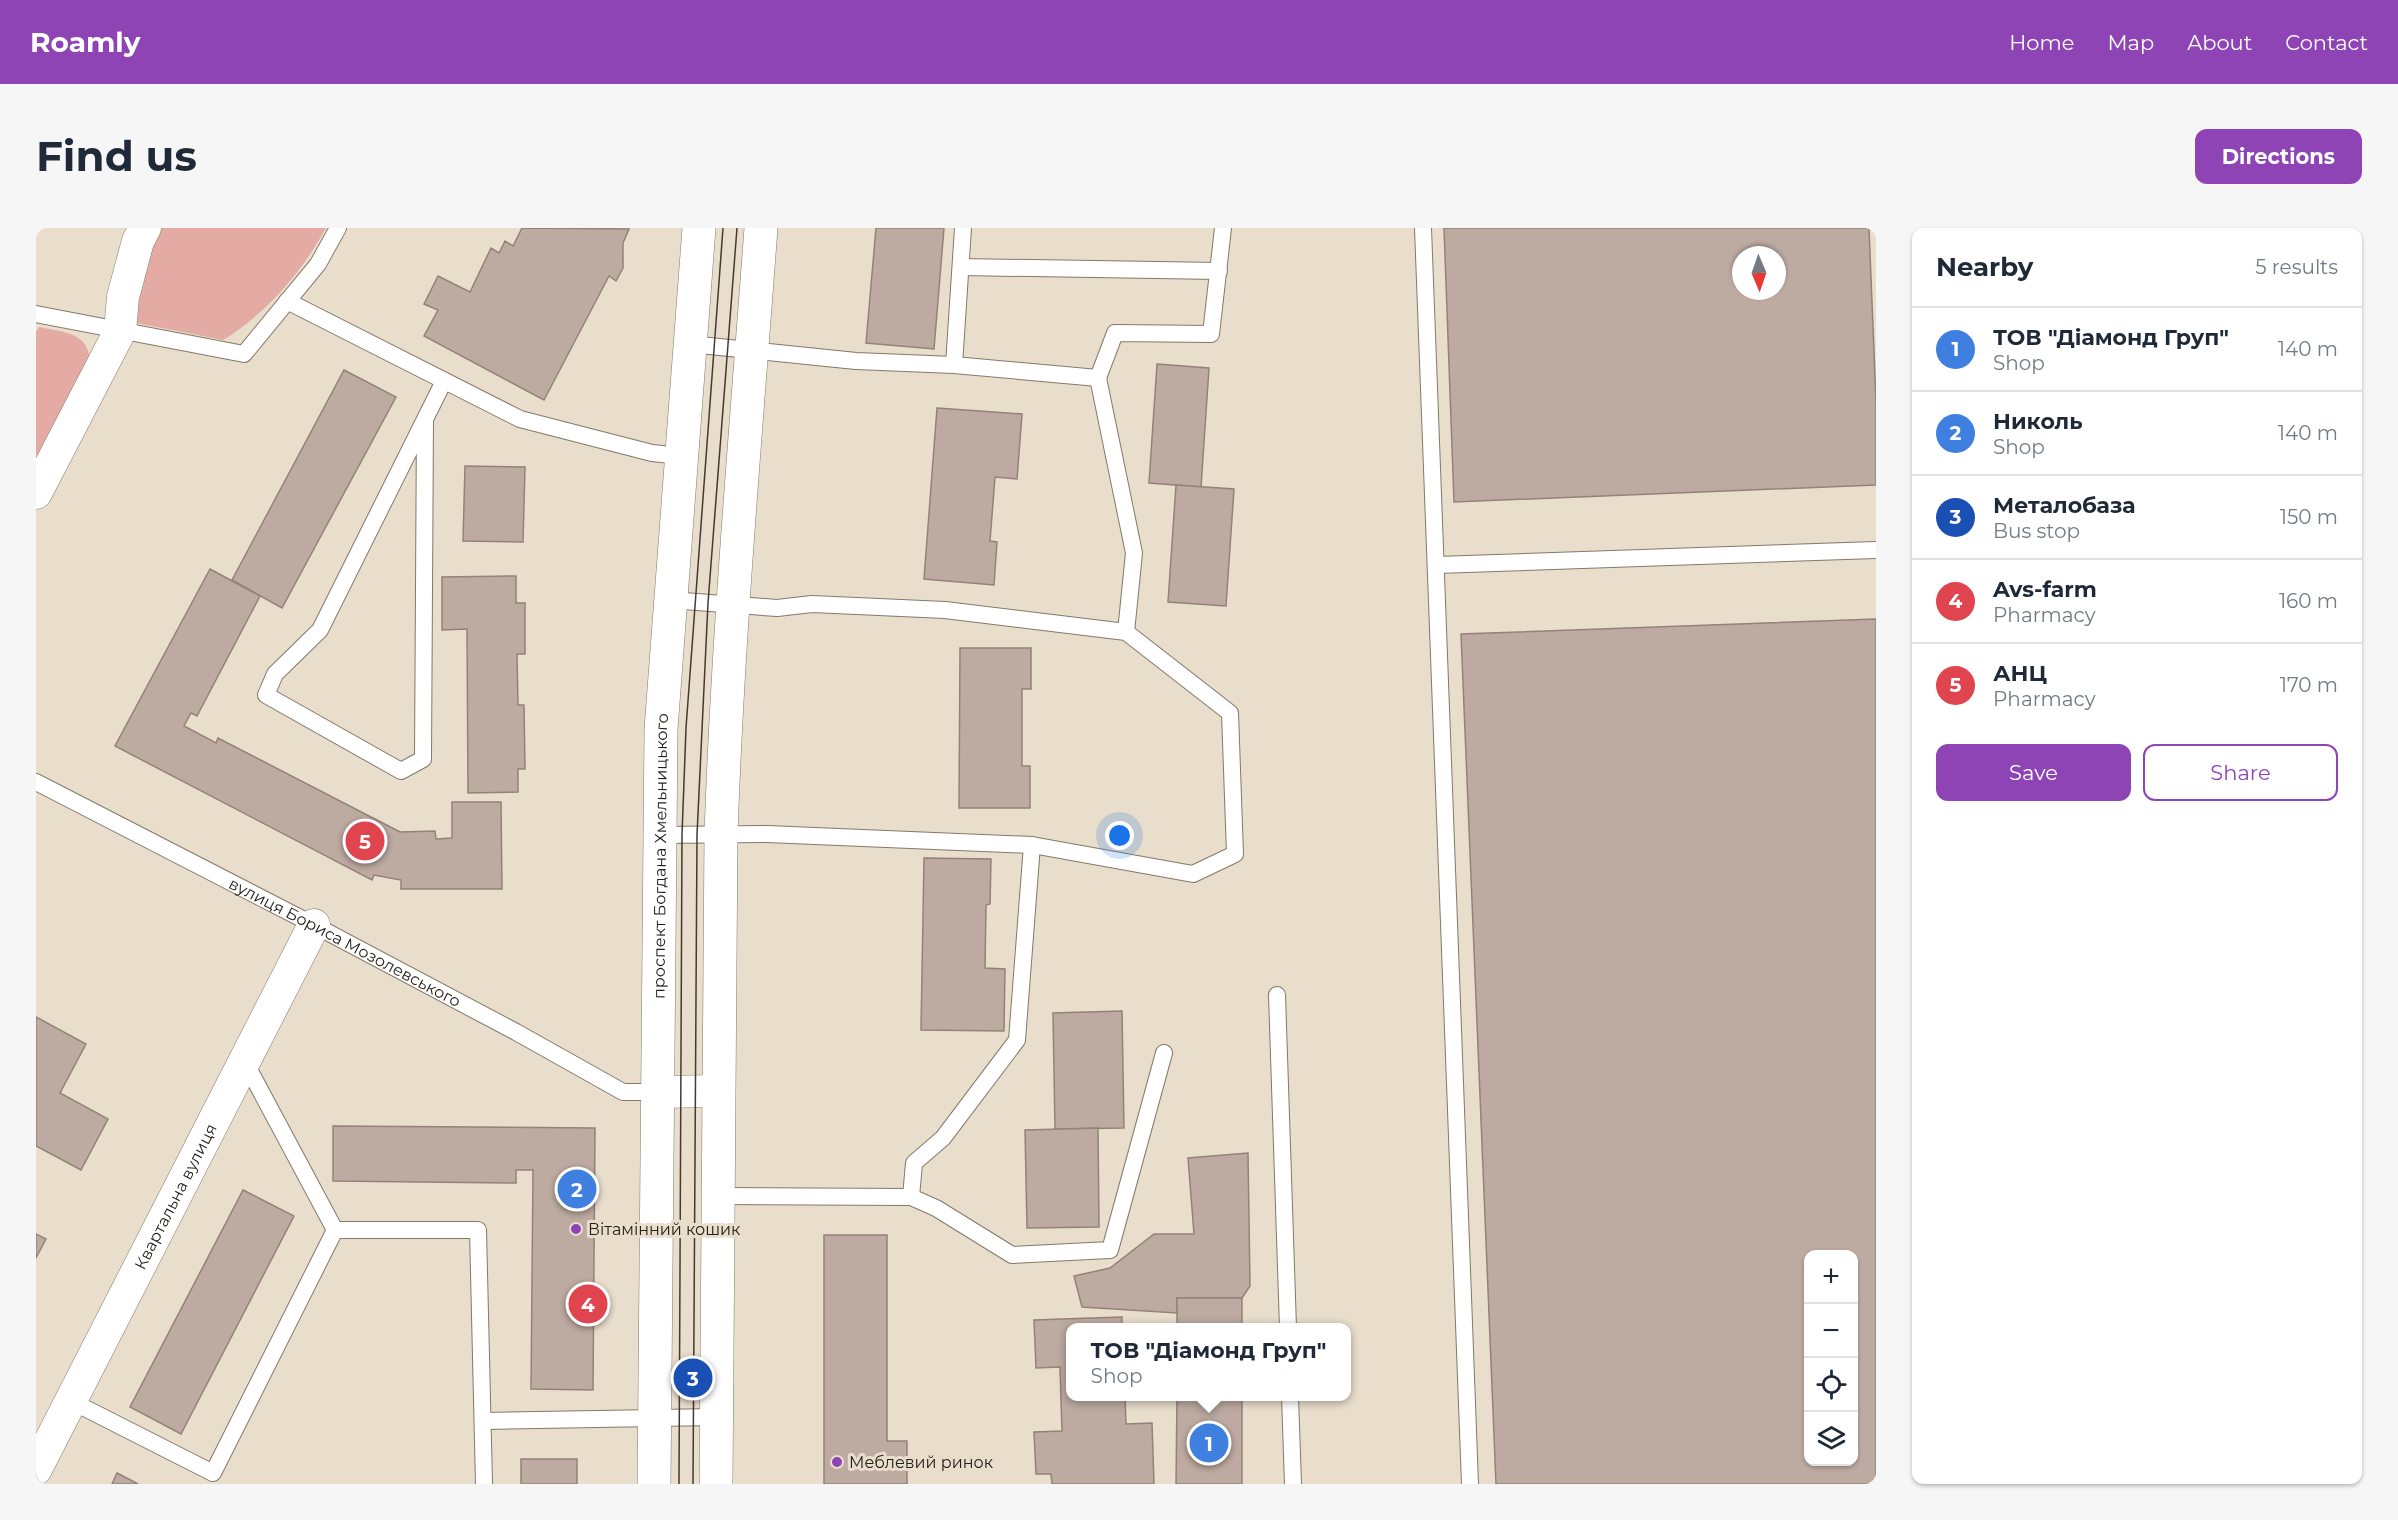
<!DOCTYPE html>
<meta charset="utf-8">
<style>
:root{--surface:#fff;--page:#f6f6f7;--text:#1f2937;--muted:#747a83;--line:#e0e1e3;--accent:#8f44b6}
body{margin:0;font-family:Montserrat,sans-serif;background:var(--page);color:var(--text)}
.controls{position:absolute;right:18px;bottom:18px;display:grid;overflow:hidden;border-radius:12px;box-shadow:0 2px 4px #0004}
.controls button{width:54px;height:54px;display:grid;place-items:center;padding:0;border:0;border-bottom:2px solid var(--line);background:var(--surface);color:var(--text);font:30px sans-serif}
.compass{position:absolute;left:1696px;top:18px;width:54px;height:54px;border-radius:50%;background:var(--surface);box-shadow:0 2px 4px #0004;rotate:178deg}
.you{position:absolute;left:1084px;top:608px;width:21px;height:21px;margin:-15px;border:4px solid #fff;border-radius:50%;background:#1a73e8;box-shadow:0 0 0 9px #1a73e833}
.badge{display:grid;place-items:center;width:39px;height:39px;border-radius:50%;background:var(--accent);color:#fff;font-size:20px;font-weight:700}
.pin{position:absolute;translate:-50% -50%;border:3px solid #fff;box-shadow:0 2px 6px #0006}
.popup{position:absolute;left:1030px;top:1095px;width:285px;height:78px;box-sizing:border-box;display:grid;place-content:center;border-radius:12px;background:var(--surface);filter:drop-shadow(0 2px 4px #0005);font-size:20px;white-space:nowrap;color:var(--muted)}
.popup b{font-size:22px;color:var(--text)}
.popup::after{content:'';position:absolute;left:50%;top:100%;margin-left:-12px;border:12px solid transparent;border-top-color:var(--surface)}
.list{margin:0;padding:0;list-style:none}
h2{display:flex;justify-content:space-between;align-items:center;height:78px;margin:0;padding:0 24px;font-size:26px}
h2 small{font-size:20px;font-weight:400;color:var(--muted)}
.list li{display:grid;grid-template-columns:39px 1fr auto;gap:18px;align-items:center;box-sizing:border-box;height:84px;padding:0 24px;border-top:2px solid var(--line)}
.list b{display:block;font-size:22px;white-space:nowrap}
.list p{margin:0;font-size:20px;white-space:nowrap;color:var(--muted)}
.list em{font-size:20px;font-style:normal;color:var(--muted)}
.actions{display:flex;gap:12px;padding:18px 24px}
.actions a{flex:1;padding:14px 0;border:2px solid var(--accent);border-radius:12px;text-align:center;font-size:21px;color:var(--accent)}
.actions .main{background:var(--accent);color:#fff}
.icon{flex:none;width:33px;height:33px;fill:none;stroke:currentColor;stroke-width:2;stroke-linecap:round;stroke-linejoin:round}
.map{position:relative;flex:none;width:1840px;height:1256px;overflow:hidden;border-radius:12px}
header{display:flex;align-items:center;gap:36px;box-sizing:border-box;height:84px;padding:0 30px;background:var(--accent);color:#fff}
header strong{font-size:28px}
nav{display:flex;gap:33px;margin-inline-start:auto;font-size:21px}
.intro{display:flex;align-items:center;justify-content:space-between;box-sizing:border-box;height:144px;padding:0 36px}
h1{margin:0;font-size:42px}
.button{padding:15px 27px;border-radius:12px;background:var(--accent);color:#fff;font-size:21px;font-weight:700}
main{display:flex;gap:36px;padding:0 36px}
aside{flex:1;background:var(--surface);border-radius:12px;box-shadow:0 2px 4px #0004}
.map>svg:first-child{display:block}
.green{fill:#e4aba4}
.building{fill:#bdaaa0;stroke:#948278;stroke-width:1.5;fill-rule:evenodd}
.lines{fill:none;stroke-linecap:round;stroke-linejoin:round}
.lane-casing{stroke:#847969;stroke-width:18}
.street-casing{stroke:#847969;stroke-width:33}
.secondary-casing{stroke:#847969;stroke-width:34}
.lane{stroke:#fff;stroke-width:16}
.street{stroke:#fff;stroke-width:32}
.secondary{stroke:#fff;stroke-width:33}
.tram{stroke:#413b33;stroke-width:1.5}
.poi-dot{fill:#8f44b6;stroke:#e9ddcc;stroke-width:2}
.labels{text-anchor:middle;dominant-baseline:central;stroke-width:6;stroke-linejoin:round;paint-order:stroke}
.street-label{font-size:16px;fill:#25201a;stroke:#e9ddcc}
.poi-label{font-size:16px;fill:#25201a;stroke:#e9ddcc;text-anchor:start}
</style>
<header>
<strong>Roamly</strong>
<nav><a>Home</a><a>Map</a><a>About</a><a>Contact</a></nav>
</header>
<div class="intro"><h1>Find us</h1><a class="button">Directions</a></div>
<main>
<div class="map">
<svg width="1840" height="1256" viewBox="0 0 1840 1256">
<rect width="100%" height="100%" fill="#e9ddcc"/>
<g class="green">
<path d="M122,0H290C266,44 230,86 187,112L95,94Z"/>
<path d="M3,99C30,105 55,104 54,138L0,238V104Z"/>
</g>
<g class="building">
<path d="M486,0L593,1L587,15V40L580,53L573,48L508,172L388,108L402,82L388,76L402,48L434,64L455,20L463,25L469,13L477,18Z"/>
<path d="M840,0H908L898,121L830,115Z"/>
<path d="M1408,0H1833L1840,174V257L1418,274ZM1705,27H1741V63H1705Z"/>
<path d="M1121,136L1173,140L1165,259L1113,255Z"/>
<path d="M308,142L360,169L246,380L196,352Z"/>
<path d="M901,180L986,186L981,251L959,249L954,313L961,314L958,357L888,351Z"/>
<path d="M429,238L489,239L487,314L427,313Z"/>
<path d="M1140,257L1198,261L1190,378L1132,374Z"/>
<path d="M174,341L224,368L161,488L155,485L148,498L180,515L182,510L364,604L399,603L400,611L416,610V574H465L466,661H365V652L338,647L336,652L79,518Z"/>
<path d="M480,348V375H489V426H481L482,477H488L489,541H482V564L432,565L431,401L406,402V349Z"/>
<path d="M1840,391V1256H1460L1425,406ZM1772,1026H1818V1234H1772Z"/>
<path d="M924,420H995V461H986V538H994V580H923Z"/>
<path d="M888,630L955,631L954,676L950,677L949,740L969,741L968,803L885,802Z"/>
<path d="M1086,783L1088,900L1019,901L1017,785Z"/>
<path d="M0,789L50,816L24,865L72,891L45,942L0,918Z"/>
<path d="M297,898L559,900L557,1162L495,1161L497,942H480V955L297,953Z"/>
<path d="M1062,900L1063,999L991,1000L989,902Z"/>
<path d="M1212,925L1214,1058L1206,1070H1141V1085L1046,1079L1038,1048L1074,1040L1118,1006H1158L1152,930Z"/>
<path d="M207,962L258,988L145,1206L94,1179Z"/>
<path d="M0,1006L10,1011L0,1030Z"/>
<path d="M788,1007H851V1213H871V1256H788Z"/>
<rect x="1141" y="1070" width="65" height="30"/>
<path d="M1086,1089V1100H1035V1168H1089L1090,1196L1116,1195L1118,1256H1016L1015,1246H1000L998,1204L1026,1203L1024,1139L1000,1140L998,1092Z"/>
<path d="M1141,1168H1206V1256H1140Z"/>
<rect x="485" y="1231" width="56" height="25"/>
<path d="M81,1245L102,1256H76Z"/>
</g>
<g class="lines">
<defs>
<g id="lane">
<path d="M1387,0L1434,1256"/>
<path d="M925,39L1183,43"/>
<path d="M251,73L484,191L616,225L645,228"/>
<path d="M0,86L208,126L282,36L302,0"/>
<path d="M654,116L820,133L918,137L1062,150L1098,325L1090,404"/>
<path d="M918,137L927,0"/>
<path d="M1062,150L1079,105L1175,106L1187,0"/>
<path d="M389,191L387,531L365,543L230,467L239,446L284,402L408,153"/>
<path d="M1401,337L1840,322"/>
<path id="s1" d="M0,554L278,697L480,804L587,864H620"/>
<path d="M622,607L731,606L996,617L1157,646L1199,626L1194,485L1090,404L909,382L776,376L741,380L634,372"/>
<path d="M1241,767L1252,1100"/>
<path d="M208,832L299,1002H442L448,1256"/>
<path d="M682,968L875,969L900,980L976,1027L1074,1022L1128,825"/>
<path d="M875,969L878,935L907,910L981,812L996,617"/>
<path d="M1254,1168L1257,1256"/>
<path d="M35,1173L177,1245L299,1002"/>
<path d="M448,1193L680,1189"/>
</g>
<g id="street">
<path d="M0,265L84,103L87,69L102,13L109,0"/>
<path d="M620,864L682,863"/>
<path id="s2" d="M0,1241L278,697"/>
</g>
<g id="secondary">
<path id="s3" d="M618,1256L625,501L663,0"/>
<path d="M680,1256L685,606C692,404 710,202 725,0"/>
</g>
</defs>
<use href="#lane" class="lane-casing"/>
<use href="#street" class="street-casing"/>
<use href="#secondary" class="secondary-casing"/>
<use href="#lane" class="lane"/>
<use href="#street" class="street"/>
<use href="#secondary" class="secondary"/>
<g class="tram">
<path d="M643,1256L646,607L650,500L687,0"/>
<path d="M657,1256L661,607L672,375L701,0"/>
</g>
</g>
<g class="poi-dot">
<circle cx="540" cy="1001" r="6"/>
<circle cx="801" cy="1234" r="6"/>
</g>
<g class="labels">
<g class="street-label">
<text stroke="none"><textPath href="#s3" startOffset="628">проспект Богдана Хмельницького</textPath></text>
<text stroke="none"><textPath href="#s1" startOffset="348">вулиця Бориса Мозолевського</textPath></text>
<text stroke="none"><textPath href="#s2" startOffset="306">Квартальна вулиця</textPath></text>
</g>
<g class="poi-label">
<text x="552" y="1001">Вітамінний кошик</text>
<text x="813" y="1234">Меблевий ринок</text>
</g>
</g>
</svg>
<div class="controls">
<button>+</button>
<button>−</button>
<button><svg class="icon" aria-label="locate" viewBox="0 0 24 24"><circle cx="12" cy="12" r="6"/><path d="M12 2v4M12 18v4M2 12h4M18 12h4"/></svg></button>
<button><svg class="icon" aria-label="layers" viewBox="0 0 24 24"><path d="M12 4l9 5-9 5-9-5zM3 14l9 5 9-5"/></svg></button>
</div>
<svg class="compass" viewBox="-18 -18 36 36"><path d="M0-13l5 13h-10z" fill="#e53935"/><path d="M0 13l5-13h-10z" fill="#747a83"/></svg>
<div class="you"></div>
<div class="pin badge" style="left:1173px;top:1215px;background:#3f7fe0">1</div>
<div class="popup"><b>ТОВ &quot;Діамонд Груп&quot;</b>Shop</div>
<div class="pin badge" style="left:541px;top:961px;background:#3f7fe0">2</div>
<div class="pin badge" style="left:657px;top:1150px;background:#1a4fb4">3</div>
<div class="pin badge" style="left:552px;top:1076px;background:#e0444e">4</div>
<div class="pin badge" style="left:329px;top:613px;background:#e0444e">5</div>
</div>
<aside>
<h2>Nearby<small>5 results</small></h2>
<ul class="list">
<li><span class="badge" style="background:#3f7fe0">1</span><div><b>ТОВ &quot;Діамонд Груп&quot;</b><p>Shop</p></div><em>140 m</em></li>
<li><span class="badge" style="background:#3f7fe0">2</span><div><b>Николь</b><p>Shop</p></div><em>140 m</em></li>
<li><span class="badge" style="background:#1a4fb4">3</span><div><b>Металобаза</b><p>Bus stop</p></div><em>150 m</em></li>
<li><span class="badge" style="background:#e0444e">4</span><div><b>Avs-farm</b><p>Pharmacy</p></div><em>160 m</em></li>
<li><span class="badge" style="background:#e0444e">5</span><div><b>АНЦ</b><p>Pharmacy</p></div><em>170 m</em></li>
</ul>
<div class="actions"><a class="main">Save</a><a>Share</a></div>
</aside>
</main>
